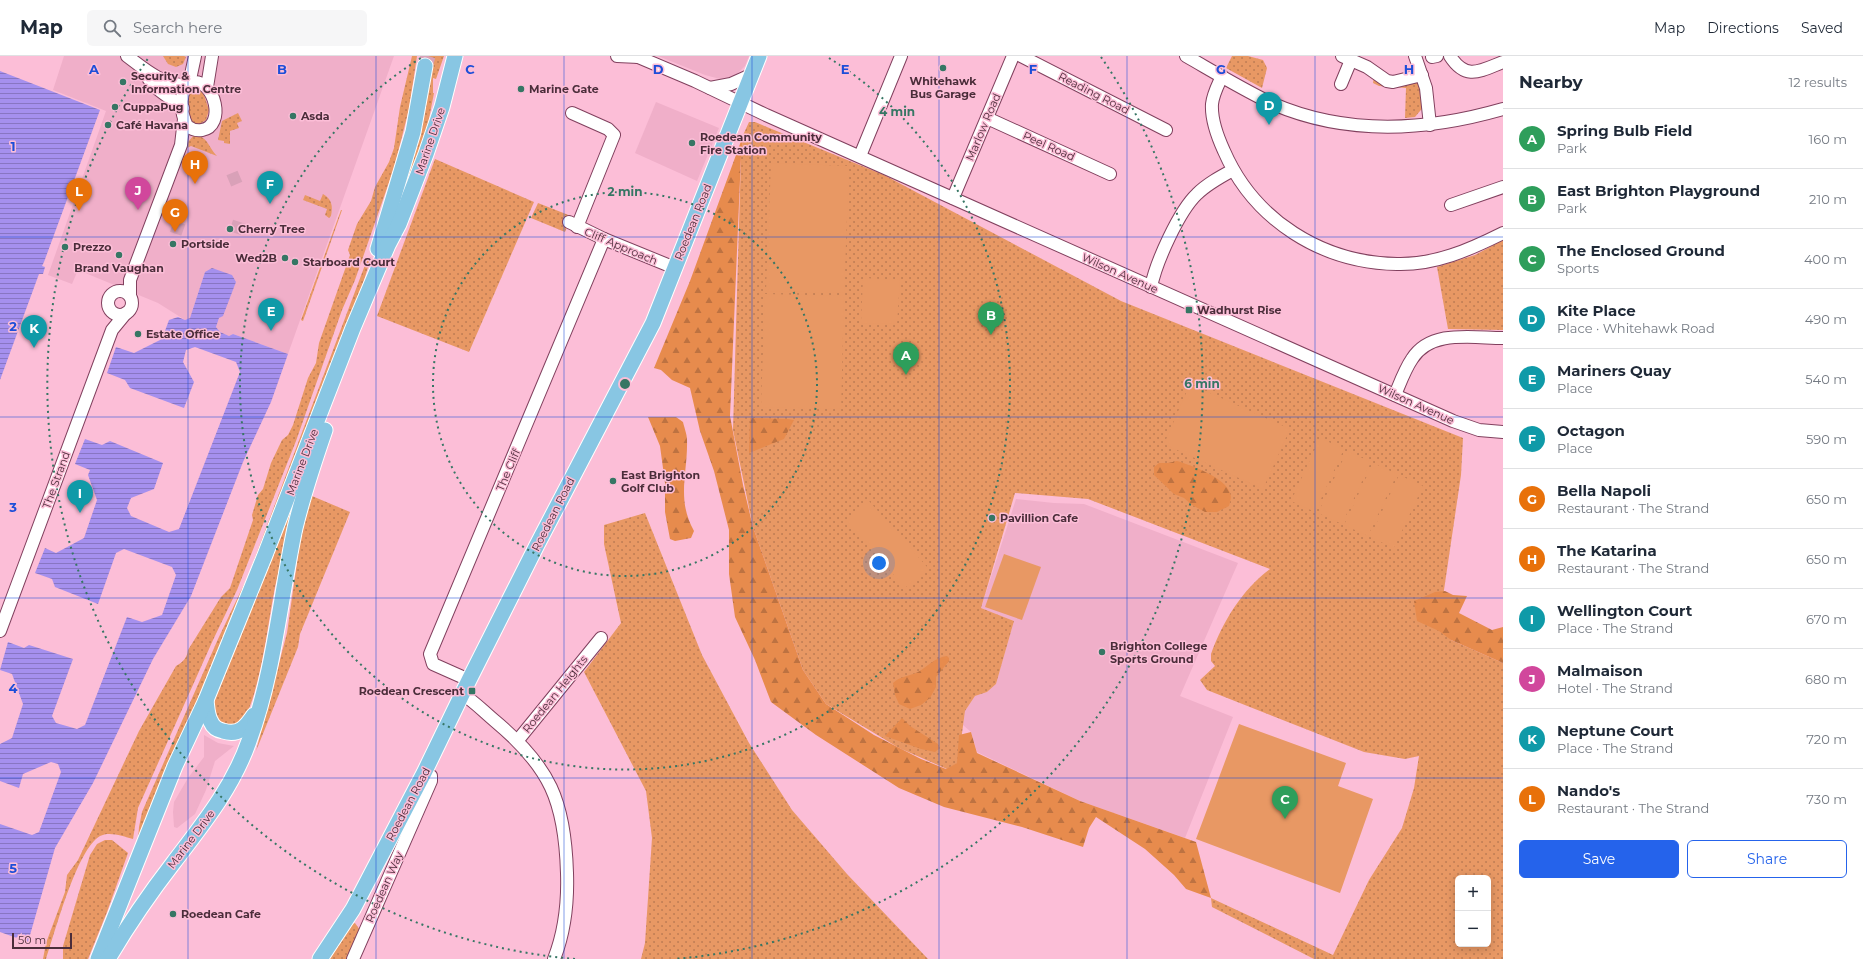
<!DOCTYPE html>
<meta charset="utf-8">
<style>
:root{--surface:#fff;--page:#f6f6f7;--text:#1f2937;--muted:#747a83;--line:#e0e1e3;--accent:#2563eb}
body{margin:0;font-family:Montserrat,sans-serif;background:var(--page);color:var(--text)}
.controls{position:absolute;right:12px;bottom:12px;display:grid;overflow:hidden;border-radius:6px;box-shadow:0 2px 10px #0003}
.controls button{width:36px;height:36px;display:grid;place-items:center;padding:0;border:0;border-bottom:1px solid var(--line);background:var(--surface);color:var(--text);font:20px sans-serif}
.scale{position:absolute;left:12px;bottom:10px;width:60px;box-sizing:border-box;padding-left:4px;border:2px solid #4b2d3a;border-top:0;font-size:11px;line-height:14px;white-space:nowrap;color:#4b2d3a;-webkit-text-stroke:3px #fcbed7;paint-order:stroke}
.you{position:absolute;left:879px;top:507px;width:14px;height:14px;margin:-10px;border:3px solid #fff;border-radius:50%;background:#1a73e8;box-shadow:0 0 0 6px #1a73e833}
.badge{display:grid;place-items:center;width:26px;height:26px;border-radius:50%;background:var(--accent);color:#fff;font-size:13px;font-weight:700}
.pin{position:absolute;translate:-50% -33px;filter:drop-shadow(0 1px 2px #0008)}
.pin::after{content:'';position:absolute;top:21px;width:14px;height:12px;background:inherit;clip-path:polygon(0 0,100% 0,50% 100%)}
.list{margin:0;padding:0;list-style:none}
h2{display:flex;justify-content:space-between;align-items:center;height:52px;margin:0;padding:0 16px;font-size:17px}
h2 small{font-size:13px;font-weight:400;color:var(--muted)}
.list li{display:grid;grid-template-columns:26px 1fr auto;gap:12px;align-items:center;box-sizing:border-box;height:60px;padding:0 16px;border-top:1px solid var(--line)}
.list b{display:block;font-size:15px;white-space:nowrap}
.list p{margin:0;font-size:13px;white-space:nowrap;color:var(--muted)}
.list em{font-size:13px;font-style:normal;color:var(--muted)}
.actions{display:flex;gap:8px;padding:12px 16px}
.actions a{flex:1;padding:9px 0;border:1px solid var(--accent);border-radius:6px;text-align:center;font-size:14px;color:var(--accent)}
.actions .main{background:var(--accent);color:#fff}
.icon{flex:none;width:22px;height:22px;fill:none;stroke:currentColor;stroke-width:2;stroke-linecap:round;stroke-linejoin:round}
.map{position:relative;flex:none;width:1503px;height:903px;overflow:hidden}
header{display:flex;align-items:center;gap:24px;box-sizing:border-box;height:56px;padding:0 20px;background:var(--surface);border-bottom:1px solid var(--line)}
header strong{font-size:19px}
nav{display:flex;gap:22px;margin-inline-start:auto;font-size:14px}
.search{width:280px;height:36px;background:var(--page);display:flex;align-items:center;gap:10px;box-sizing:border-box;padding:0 14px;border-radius:6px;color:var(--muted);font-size:15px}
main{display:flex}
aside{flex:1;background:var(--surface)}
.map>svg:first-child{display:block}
.built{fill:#f0afc9}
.green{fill:url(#green-dots);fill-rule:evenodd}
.forest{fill:url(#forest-firs)}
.pitch{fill:#e89864}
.water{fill:url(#water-rules)}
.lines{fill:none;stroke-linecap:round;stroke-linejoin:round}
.minor-tunnel{stroke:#d9a1b8;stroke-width:12;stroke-dasharray:12 6;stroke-linecap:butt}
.major-tunnel{stroke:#d9a1b8;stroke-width:15;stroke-dasharray:15 8;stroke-linecap:butt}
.minor-casing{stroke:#81405e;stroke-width:14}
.major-casing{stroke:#fff;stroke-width:17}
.minor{stroke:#fff;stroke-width:12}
.major{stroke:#88c6e3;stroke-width:15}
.grid{fill:none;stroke:#1d4ed8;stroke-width:1;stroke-opacity:0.55}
.ring{fill:none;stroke:#367664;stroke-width:2;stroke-dasharray:2 4}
.poi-dot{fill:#367664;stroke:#fcbed7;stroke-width:1.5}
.labels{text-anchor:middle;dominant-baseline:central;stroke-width:3;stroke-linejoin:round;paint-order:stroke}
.poi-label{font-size:11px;font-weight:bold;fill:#4b2d3a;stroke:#fcbed7;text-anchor:start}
.street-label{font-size:11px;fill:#4b2d3a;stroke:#fcbed7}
.grid-label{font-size:13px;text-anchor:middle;font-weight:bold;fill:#1d4ed8;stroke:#fcbed7;stroke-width:3;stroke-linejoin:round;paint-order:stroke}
.centre{fill:#367664;stroke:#fcbed7;stroke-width:2}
.ring-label{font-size:12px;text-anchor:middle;font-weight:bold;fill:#367664;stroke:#fcbed7;stroke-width:3;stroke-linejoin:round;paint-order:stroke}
</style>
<header>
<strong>Map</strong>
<div class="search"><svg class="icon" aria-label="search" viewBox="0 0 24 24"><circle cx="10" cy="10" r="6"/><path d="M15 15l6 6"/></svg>Search here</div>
<nav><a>Map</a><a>Directions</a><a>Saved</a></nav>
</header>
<main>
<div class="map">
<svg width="1503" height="903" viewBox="0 0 1503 903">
<defs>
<pattern id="green-dots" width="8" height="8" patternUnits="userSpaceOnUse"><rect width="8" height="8" fill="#e89864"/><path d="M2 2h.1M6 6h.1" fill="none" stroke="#be7c53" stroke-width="1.8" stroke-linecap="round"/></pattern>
<pattern id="forest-firs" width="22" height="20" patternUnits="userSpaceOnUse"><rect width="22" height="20" fill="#e78b4d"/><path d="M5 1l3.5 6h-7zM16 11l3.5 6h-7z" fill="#bd7241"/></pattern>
<pattern id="water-rules" width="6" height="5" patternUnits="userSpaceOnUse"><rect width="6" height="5" fill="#a590ee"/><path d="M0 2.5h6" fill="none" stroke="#8876c2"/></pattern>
</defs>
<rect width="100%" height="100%" fill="#fcbed7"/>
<g class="built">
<path d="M64,0H394L288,298L233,278L229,280L220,276L216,271L219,262L223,259L236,226L205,216L190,262L185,264L158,247L78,214L72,228L48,219L106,55L53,34Z"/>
<path d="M658,0H749L745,10L738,17L729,22L720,23L705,19Z"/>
<path d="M656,46L719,72L697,125L635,97Z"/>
<path d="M1016,443L1054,447L1084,448L1238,507L1180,640L1233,661L1185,782L1080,745L977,696L971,676L963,669L965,655L975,640L987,636L996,628L1014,565L981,552Z"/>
<path d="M204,679L218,687L234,690L215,705L206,734L195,758L177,772L174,771L173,756L174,746L188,722L204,701Z"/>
</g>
<g class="green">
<path d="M163,0H184L186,1L183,8L176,11L168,8Z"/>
<path d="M412,0H417L409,53L394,112L355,224L342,254L296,385L237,534L213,584L138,752L133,783C123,780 109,775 100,780C77,793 55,876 46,903H43L46,887L65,836L67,819L78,804L139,675L176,610C183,606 187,602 188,594L221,541L230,532L253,464L252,459L258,439L263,433L271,407L282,384L288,379L293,369L308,322L316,307L319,287L350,199L348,194L357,168L371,145L375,131L389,106L394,92L400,51Z"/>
<path d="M423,0H444L436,23L433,22V37H434L427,73L387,183Z"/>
<path d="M1232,0H1248L1263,4L1267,12L1262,32L1226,12Z"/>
<path d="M1374,20L1420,26L1425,49L1415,61L1405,62L1406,32L1379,30L1373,27Z"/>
<path d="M194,32L203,36L209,54L206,64L198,69L192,67L185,51L188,35Z"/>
<path d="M238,57L242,65L237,67L239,72L230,75V88L224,87V85L218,84L222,65Z"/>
<path d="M749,66H755L884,119L1121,245L1463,382L1461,419L1440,561L1451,584L1503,607V903H1314L1212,851L1211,842L1333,899L1369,824L1402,772L1414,732L1419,700L1405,703L1364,696L1207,634L1200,624L1215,610L1211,605V598C1223,565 1242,534 1270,513L1088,443L1015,437L981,552L1014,565L996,628L987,636L975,640L965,655L958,707L947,713L899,692L826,648L803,614L753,471L733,374L741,100L744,77ZM1458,822H1488V888H1458Z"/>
<path d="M194,79C208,80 208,91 217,100L191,90L187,92L185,97L182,96L188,86Z"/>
<path d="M435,103L534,146L469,296L377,260Z"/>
<path d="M323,138C332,143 333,150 331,160L329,162L325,159L327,153L303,144L305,139L320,145Z"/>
<path d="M538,147L571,160L565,176L531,162Z"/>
<path d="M341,154H342L303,265L301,264Z"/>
<path d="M1503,184V274L1448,273L1437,211L1475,199Z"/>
<path d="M368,201H371L359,241L289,428L138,785L139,771L142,756L218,583L248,520Z"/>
<path d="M312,440L350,456L300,578L298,591L256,695L287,577L302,471Z"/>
<path d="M294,441L297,442C290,472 282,501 275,531C268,565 260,646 239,670L221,671L211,649Z"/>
<path d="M645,457L702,599L749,687L792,754L847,818L928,903H641L645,887L652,782L646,735L584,616L621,567L604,488V469Z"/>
<path d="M105,784H112L128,797L107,856L88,903H63V890L90,799L97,788Z"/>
<path d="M355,867L360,874L346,903H324L352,868Z"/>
</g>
<g class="forest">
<path d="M744,77L741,100L730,360L743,429L753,471L803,614L826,648L874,679L921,703L946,713L957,707L959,679L971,676L977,697L1080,745L1196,786L1211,842L1186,833L1174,819L1145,793L1096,761L1089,772L1083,791L1022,771L944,751L899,732L816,679L771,646L755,604L735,561L729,518V474L714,415L700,375L690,332L672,324L661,314L654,312L690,225Z"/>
<path d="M648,361H676L683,366C684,371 687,378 687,384C688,417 676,443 694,475L691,482L675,485L670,483L665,456V427L660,390Z"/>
<path d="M750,362L788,363L794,364L784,383L749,397Z"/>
<path d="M1177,405C1191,409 1226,422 1230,437C1232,441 1230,446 1229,450L1217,456H1205L1192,449L1184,442L1174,438L1154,419V411L1159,407H1168Z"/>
<path d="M1445,535L1453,539L1467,540L1459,557L1492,574L1503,571V607L1451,584L1439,575L1417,565L1414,545L1435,536Z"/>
<path d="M947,600L949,602V605L936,621V631L930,642L921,649L910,653L899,648L895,639L893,627C899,621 908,620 916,617C926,612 935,601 947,600Z"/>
<path d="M902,662L910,670L938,688L940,692L935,696L921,693L885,680Z"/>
</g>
<g class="pitch">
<path d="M771,107L849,110L844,237L766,235Z"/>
<path d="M863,222L900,224L897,268L861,267Z"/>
<path d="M765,238L844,240L841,353L761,351Z"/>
<path d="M1190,328L1290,373L1263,433L1164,388Z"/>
<path d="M1320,382L1344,393L1315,456L1291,445Z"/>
<path d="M1347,395L1371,406L1342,468L1318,457Z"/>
<path d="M1373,407L1397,418L1368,480L1344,469Z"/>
<path d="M1399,419L1423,430L1394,492L1370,481Z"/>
<path d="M869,445L928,512L905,532L847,465Z"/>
<path d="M1004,498L1041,511L1022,564L985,551Z"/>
<path d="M1239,668L1346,707L1338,730L1373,743L1340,837L1196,783Z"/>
</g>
<g class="water">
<path d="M0,15L100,54L44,206L42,210L45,211L43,218H39L0,324Z"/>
<path d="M212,212L232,219L236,226L223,260L219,262L216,271L220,276L229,280L233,278L288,298L271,346L243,406L191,540L153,603L93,727L55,792L28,886L0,876V768L32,779L39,776L61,716L58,708L51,706L23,718L19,732L0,725V688L12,682L23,648L12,618L0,614L8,586L24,592L29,589L73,603L52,660L56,667L77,673L85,669L127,561L142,566L162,559L176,519L172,511L124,493L116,497L98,548L55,531L52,523L35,517L45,492L56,497L84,482L97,444L88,419L90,414L75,408L85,383L102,389L110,385L163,407L154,433L131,442L127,452L131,460L169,476L179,473L240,316L236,306L195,291L186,294L183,306L194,326L184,352L130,332L125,324L107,317L116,291L134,297L162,283L169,264L178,261L185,264L190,262L205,216Z"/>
</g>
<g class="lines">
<g class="minor-tunnel">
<path d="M232,117L238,131"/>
<path d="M172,170L186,175"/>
<path d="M235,177L240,162"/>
</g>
<path class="major-tunnel" d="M425,10L428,0"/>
<defs>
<g id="minor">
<path d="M127,0C144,13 164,30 187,29"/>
<path d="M617,0L639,1"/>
<path d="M636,0L695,25L766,59L1453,365L1479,374L1503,376"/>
<path d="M1021,0L1166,74"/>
<path d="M1186,0C1214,16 1242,33 1271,47C1346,80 1427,75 1503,53"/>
<path d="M1342,0L1367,11L1387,25L1393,26L1422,19"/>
<path d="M1415,0L1426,32L1430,69"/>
<path d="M1450,0C1466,25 1480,15 1503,6"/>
<path d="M1432,1L1437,0"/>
<path d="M143,13C154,36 166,37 183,52"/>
<path d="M1222,20C1218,29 1213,38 1212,48C1211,64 1218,82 1224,95C1254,164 1322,207 1397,208C1435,209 1469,194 1503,177"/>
<path d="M193,26C215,24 226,70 202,74C196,75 191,73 187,70C181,58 177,31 193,26Z"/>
<path d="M189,28L195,0"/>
<path d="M1341,28L1351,4"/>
<path d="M207,31L212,0"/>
<path d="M710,32L731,28L751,19"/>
<path d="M572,57L608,73L614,79L577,171"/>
<path d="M987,62L1110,118"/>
<path d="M860,100L901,0"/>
<path d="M953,142L1013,0"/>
<path d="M1451,149L1503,131"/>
<path d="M569,166L604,183L675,212"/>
<path d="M1151,231C1156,206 1179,155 1197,138C1207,128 1220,121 1233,114"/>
<circle cx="120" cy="247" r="12"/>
<path d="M130,240V224L181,89L184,63"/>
<path d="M1395,339C1400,327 1405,313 1412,303C1431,273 1473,282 1503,282"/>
<path d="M0,575L112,274L126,257"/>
<path d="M469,624L433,608L430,598L604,183"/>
<path d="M462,638C474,645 484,656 495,665C550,711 565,745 567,817C568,846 565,875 554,903"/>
<path d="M518,684L601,582"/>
<path d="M353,903L431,725V720L424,717"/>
</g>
<g id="major">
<path d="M378,193L413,76L425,10"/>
<path d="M206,644C207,652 207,660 211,666C213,671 218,674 223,675C239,680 246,671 254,659"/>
<path d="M98,903L175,710L206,644L265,499L353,272L388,189L399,168L426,98L442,51L455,0"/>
<path d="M108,903C128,869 150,837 174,806C203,768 233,731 249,685C274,617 280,543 295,472C303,439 314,406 325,374"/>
<path d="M320,903L353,853L424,717L469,624L537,489L653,267L759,0"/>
</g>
</defs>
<use href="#minor" class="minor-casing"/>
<use href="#major" class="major-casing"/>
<use href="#minor" class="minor"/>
<use href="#major" class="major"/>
</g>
<path class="grid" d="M188,0V903M376,0V903M564,0V903M752,0V903M939,0V903M1127,0V903M1315,0V903M0,181H1503M0,361H1503M0,542H1503M0,722H1503"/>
<g class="ring">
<circle cx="625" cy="328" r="192"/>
<path d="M829 2A385 385 0 1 1 421 2"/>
<path d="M575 903A577 577 0 0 1 149 1M1101 1A577 577 0 0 1 675 903"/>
</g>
<g class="poi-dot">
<circle cx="943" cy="12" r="4"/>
<circle cx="123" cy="26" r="4"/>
<circle cx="521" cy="33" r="4"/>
<circle cx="115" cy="51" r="4"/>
<circle cx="293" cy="60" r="4"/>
<circle cx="108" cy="69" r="4"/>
<circle cx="692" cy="87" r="4"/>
<circle cx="230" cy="173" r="4"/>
<circle cx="173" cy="188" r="4"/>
<circle cx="65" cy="191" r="4"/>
<circle cx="119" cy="199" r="4"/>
<circle cx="285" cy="202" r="4"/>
<circle cx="295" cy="206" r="4"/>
<rect x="1185" y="250" width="8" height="8" rx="2"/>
<circle cx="138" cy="278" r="4"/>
<circle cx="613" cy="425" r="4"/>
<circle cx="992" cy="462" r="4"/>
<circle cx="1102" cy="596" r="4"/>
<rect x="468" y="631" width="8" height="8" rx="2"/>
<circle cx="173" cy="858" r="4"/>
</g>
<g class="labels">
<g class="poi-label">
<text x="131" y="20">Security &amp;<tspan x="131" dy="13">Information Centre</tspan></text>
<text x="943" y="25" text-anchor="middle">Whitehawk<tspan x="943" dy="13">Bus Garage</tspan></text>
<text x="529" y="33">Marine Gate</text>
<text x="123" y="51">CuppaPug</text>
<text x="301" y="60">Asda</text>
<text x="116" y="69">Café Havana</text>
<text x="700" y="81">Roedean Community<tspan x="700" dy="13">Fire Station</tspan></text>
<text x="238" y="173">Cherry Tree</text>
<text x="181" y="188">Portside</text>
<text x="73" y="191">Prezzo</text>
<text x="277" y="202" text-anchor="end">Wed2B</text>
<text x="303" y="206">Starboard Court</text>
<text x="119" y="212" text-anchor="middle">Brand Vaughan</text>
<text x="1197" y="254">Wadhurst Rise</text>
<text x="146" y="278">Estate Office</text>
<text x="621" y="419">East Brighton<tspan x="621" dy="13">Golf Club</tspan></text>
<text x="1000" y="462">Pavillion Cafe</text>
<text x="1110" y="590">Brighton College<tspan x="1110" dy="13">Sports Ground</tspan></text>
<text x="464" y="635" text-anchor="end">Roedean Crescent</text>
<text x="181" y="858">Roedean Cafe</text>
</g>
<g class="street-label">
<text transform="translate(1094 37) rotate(27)">Reading Road</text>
<text transform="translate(983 71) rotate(-67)">Marlow Road</text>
<text transform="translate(430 85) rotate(-71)">Marine Drive</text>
<text transform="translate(1049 90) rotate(24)">Peel Road</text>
<text transform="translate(693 166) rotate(-68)">Roedean Road</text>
<text transform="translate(621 190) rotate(23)">Cliff Approach</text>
<text transform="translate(1120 217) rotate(24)">Wilson Avenue</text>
<text transform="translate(1416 348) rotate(24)">Wilson Avenue</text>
<text transform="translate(302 406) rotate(-69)">Marine Drive</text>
<text transform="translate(508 414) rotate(-67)">The Cliff</text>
<text transform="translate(56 424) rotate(-70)">The Strand</text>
<text transform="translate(553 458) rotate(-63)">Roedean Road</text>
<text transform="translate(555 638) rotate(-51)">Roedean Heights</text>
<text transform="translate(408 748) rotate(-62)">Roedean Road</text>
<text transform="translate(191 783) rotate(-53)">Marine Drive</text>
<text transform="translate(384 831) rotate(-66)">Roedean Way</text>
</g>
</g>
<g class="grid-label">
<text x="94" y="18">A</text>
<text x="282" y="18">B</text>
<text x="470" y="18">C</text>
<text x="658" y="18">D</text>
<text x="845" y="18">E</text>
<text x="1033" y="18">F</text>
<text x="1221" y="18">G</text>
<text x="1409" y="18">H</text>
<text x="13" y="95">1</text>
<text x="13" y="275">2</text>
<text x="13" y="456">3</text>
<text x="13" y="637">4</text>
<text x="13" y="817">5</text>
</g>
<circle cx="625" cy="328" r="6" class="centre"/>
<g class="ring-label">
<text x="897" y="60">4 min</text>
<text x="625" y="140">2 min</text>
<text x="1202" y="332">6 min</text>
</g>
</svg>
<div class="controls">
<button>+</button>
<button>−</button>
</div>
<div class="scale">50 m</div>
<div class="you"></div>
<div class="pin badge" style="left:906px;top:319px;background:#2e9e5b">A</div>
<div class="pin badge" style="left:991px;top:279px;background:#2e9e5b">B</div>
<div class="pin badge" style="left:1285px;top:763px;background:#2e9e5b">C</div>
<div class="pin badge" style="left:1269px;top:69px;background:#0f9aa8">D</div>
<div class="pin badge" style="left:271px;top:275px;background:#0f9aa8">E</div>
<div class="pin badge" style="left:270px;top:148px;background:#0f9aa8">F</div>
<div class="pin badge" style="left:175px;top:176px;background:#e8710a">G</div>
<div class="pin badge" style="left:195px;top:128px;background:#e8710a">H</div>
<div class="pin badge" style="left:80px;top:457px;background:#0f9aa8">I</div>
<div class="pin badge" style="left:138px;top:154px;background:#d1479c">J</div>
<div class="pin badge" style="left:34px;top:292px;background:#0f9aa8">K</div>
<div class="pin badge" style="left:79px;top:155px;background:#e8710a">L</div>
</div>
<aside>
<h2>Nearby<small>12 results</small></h2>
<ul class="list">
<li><span class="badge" style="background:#2e9e5b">A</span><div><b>Spring Bulb Field</b><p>Park</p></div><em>160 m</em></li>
<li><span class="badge" style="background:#2e9e5b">B</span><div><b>East Brighton Playground</b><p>Park</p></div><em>210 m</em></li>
<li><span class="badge" style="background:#2e9e5b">C</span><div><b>The Enclosed Ground</b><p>Sports</p></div><em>400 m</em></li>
<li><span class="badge" style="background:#0f9aa8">D</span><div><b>Kite Place</b><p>Place · Whitehawk Road</p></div><em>490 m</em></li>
<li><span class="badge" style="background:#0f9aa8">E</span><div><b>Mariners Quay</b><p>Place</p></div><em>540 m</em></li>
<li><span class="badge" style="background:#0f9aa8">F</span><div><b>Octagon</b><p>Place</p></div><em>590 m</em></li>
<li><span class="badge" style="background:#e8710a">G</span><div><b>Bella Napoli</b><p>Restaurant · The Strand</p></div><em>650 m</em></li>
<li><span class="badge" style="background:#e8710a">H</span><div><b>The Katarina</b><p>Restaurant · The Strand</p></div><em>650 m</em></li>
<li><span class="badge" style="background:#0f9aa8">I</span><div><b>Wellington Court</b><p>Place · The Strand</p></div><em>670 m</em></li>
<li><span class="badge" style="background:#d1479c">J</span><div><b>Malmaison</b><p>Hotel · The Strand</p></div><em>680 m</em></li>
<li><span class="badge" style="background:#0f9aa8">K</span><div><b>Neptune Court</b><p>Place · The Strand</p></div><em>720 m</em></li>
<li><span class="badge" style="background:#e8710a">L</span><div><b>Nando's</b><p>Restaurant · The Strand</p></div><em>730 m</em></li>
</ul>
<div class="actions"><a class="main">Save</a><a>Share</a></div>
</aside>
</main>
